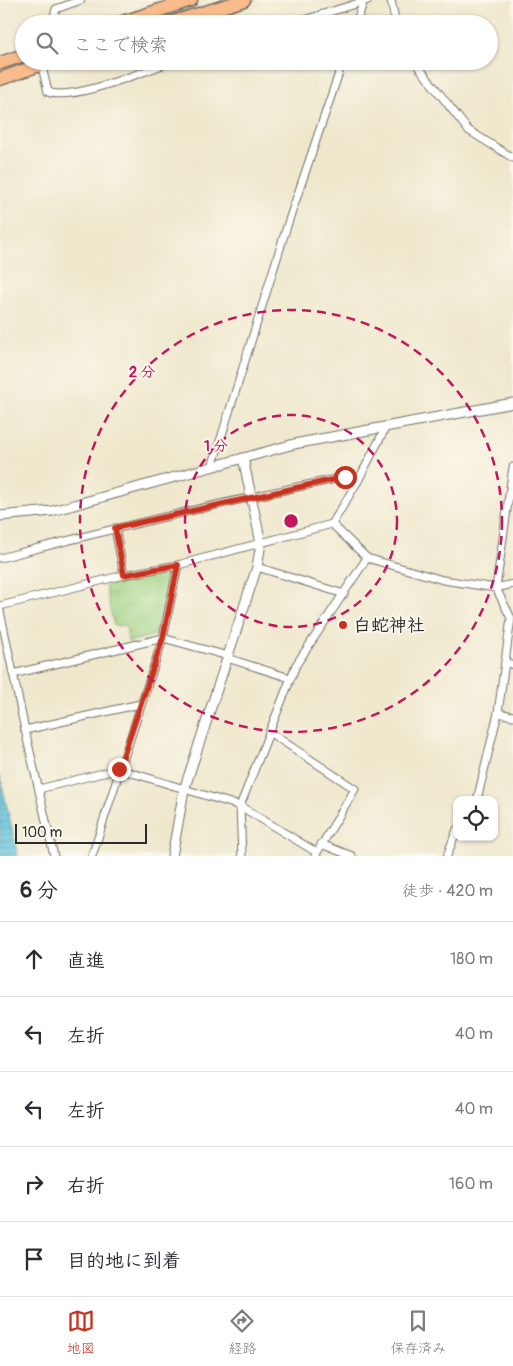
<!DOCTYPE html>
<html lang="ja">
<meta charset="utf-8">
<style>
:root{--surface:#fff;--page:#f7f7f7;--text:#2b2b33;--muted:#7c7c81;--line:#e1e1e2;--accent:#c8321e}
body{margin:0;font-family:Pangolin,"Klee One",sans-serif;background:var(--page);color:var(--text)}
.controls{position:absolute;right:15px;bottom:15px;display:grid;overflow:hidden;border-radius:10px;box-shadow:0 1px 4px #0004}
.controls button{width:45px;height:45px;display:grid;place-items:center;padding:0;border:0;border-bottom:1px solid var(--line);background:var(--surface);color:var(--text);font:25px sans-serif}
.scale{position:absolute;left:15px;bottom:12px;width:132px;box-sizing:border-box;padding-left:5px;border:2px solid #2b2b2b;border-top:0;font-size:14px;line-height:18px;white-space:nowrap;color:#2b2b2b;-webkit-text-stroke:4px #fbf7ec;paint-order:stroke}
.stop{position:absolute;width:15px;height:15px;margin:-11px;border:4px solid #c8321e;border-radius:50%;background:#fff}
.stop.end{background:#c8321e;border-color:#fff;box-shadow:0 1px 5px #0008}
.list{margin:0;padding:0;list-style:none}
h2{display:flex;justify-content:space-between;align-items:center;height:65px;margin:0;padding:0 20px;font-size:21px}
h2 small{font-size:16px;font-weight:400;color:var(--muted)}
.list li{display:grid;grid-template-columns:32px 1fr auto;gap:15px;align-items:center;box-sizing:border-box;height:75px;padding:0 20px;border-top:1px solid var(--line)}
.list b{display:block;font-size:19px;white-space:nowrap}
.list em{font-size:16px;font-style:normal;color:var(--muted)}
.icon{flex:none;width:28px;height:28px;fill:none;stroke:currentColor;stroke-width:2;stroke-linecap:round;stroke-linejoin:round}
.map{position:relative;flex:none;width:513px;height:856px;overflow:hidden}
.search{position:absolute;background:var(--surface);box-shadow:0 1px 4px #0004;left:15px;right:15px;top:15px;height:55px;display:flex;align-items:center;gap:12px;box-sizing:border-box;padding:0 18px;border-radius:28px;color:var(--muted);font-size:19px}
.sheet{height:440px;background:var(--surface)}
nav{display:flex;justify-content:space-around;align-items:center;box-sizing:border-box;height:70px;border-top:1px solid var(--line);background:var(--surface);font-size:14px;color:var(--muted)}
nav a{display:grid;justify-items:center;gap:2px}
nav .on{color:var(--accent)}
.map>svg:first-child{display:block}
.park{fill:url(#park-tufts);stroke:#657e56}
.water{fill:url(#water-rules);stroke:#467784}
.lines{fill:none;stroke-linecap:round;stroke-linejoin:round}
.minor-casing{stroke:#706d64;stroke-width:9}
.tertiary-casing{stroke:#706d64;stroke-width:11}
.motorway-casing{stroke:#706d64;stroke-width:15}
.minor{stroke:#fff;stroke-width:7}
.tertiary{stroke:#fff;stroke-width:9}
.motorway{stroke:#fabb8c;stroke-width:12}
.route{stroke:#c8321e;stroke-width:6}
.ring{fill:none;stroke:#c2185b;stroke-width:2.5;stroke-dasharray:9 6}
.poi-dot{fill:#c8321e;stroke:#fbf7ec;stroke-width:2}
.labels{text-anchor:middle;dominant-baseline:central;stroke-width:4;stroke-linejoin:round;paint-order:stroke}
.poi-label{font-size:18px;font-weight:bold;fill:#2b2b2b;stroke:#fbf7ec;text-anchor:start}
.centre{fill:#c2185b;stroke:#fbf7ec;stroke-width:2.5}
.ring-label{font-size:15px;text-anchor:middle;font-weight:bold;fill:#c2185b;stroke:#fbf7ec;stroke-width:4;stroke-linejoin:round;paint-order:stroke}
</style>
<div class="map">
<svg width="513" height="856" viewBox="0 0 513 856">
<defs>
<pattern id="park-tufts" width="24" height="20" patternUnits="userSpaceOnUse" patternTransform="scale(1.25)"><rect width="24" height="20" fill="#9fd282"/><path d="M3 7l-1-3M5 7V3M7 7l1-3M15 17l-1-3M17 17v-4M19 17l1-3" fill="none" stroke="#89b470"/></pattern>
<pattern id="water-rules" width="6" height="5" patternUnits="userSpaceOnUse" patternTransform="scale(1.25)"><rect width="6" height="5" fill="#60c3de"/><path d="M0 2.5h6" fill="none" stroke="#4f9fb4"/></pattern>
</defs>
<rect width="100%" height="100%" fill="#fbf7ec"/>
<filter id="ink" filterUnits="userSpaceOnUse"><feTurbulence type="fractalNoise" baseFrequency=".02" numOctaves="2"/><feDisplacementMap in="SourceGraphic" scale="10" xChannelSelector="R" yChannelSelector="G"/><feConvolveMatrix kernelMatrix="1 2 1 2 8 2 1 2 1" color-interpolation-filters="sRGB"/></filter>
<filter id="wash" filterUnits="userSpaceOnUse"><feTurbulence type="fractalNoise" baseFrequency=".0096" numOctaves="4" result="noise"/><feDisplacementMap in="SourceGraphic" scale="20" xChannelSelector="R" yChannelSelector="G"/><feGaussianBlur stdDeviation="1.12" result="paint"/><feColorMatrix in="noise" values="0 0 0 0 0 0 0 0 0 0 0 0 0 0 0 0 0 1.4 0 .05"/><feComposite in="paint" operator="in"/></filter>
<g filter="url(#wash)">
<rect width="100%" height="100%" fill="#efe8cd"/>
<path class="park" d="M175,570L155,635L128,642L126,625L114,626L105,586Z"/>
<path class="water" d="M0,776L18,856H0Z"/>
</g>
<g filter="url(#ink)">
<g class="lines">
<defs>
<g id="minor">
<path d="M391,0L396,24"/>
<path d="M52,24L56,9L81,0"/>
<path d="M291,24L368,0"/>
<path d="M356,24L364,0"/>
<path d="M414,61L468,130L513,158"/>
<path d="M43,71L48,92C73,102 146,70 174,61"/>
<path d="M212,467L287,226L343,61"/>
<path d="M332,524L367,558L443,580L496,588L513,584"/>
<path d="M115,528L124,575"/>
<path d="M0,558C114,528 229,501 345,477L358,481"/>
<path d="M257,567L344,594"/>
<path d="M0,606L124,575L178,565L332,524L358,481L387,425"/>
<path d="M0,611L25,730L54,856"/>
<path d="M227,658L290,678"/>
<path d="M505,662L513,665"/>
<path d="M13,674L163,638L228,656"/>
<path d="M498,713L513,716"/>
<path d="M25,730L140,704"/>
<path d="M269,732L355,789L315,856"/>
<path d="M39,789L119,769L240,806L316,852"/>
<path d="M477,800L498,713L511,618L496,588L513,467"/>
<path d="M321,844L352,856"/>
<path d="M92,856L163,638L178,565"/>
<path d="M242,856L240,806L296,665L367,558"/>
<path d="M447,856L457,829"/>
</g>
<g id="tertiary">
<path d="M0,516L52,511L294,444L513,403"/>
<path d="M172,856L184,790L257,567L261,543L243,458"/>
</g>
<g id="motorway">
<path d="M117,24L191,0"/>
<path d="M167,24L244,0"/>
<path d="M0,63L24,55"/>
<path d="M0,79L51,61"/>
</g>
</defs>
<use href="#minor" class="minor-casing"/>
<use href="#tertiary" class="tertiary-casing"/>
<use href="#motorway" class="motorway-casing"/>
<use href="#minor" class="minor"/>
<use href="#tertiary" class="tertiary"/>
<use href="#motorway" class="motorway"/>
</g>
</g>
<g class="lines" filter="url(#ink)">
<path class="route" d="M119,769L163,638L178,565L124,575L115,528L345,477"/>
</g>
<g class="ring">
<circle cx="291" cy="521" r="106"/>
<circle cx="291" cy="521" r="211"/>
</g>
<circle class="poi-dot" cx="343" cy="625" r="5"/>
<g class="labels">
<g class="poi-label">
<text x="353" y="625">白蛇神社</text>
</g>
</g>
<circle cx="291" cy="521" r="8" class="centre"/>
<g class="ring-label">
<text x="142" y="377">2 分</text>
<text x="216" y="451">1 分</text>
</g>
</svg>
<div class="controls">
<button><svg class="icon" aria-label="locate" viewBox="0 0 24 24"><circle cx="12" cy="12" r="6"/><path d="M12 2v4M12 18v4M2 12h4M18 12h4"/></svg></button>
</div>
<div class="scale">100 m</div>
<div class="stop" style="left:345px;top:477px"></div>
<div class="stop end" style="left:119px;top:769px"></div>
<div class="search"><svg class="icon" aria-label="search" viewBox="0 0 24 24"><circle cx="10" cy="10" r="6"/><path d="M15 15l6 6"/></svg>ここで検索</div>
</div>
<section class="sheet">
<h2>6 分<small>徒歩 · 420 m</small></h2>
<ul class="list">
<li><svg class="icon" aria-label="ahead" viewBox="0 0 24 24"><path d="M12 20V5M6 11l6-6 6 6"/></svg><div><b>直進</b></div><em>180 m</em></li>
<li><svg class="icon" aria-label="left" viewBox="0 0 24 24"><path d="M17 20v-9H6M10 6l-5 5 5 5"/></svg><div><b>左折</b></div><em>40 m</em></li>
<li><svg class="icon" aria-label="left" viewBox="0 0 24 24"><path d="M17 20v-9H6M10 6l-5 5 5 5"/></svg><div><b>左折</b></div><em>40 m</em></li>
<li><svg class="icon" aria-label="right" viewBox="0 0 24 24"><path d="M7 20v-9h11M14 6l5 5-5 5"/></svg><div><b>右折</b></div><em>160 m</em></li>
<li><svg class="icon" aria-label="arrive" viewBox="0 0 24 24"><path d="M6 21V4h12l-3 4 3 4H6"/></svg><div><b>目的地に到着</b></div></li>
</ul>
</section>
<nav>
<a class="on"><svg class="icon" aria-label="map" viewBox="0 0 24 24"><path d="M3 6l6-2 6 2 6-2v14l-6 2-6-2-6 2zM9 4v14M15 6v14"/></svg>地図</a>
<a><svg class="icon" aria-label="directions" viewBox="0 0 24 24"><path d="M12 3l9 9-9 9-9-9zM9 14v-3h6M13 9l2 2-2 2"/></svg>経路</a>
<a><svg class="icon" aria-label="saved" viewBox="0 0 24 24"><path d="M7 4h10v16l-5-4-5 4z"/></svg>保存済み</a>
</nav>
